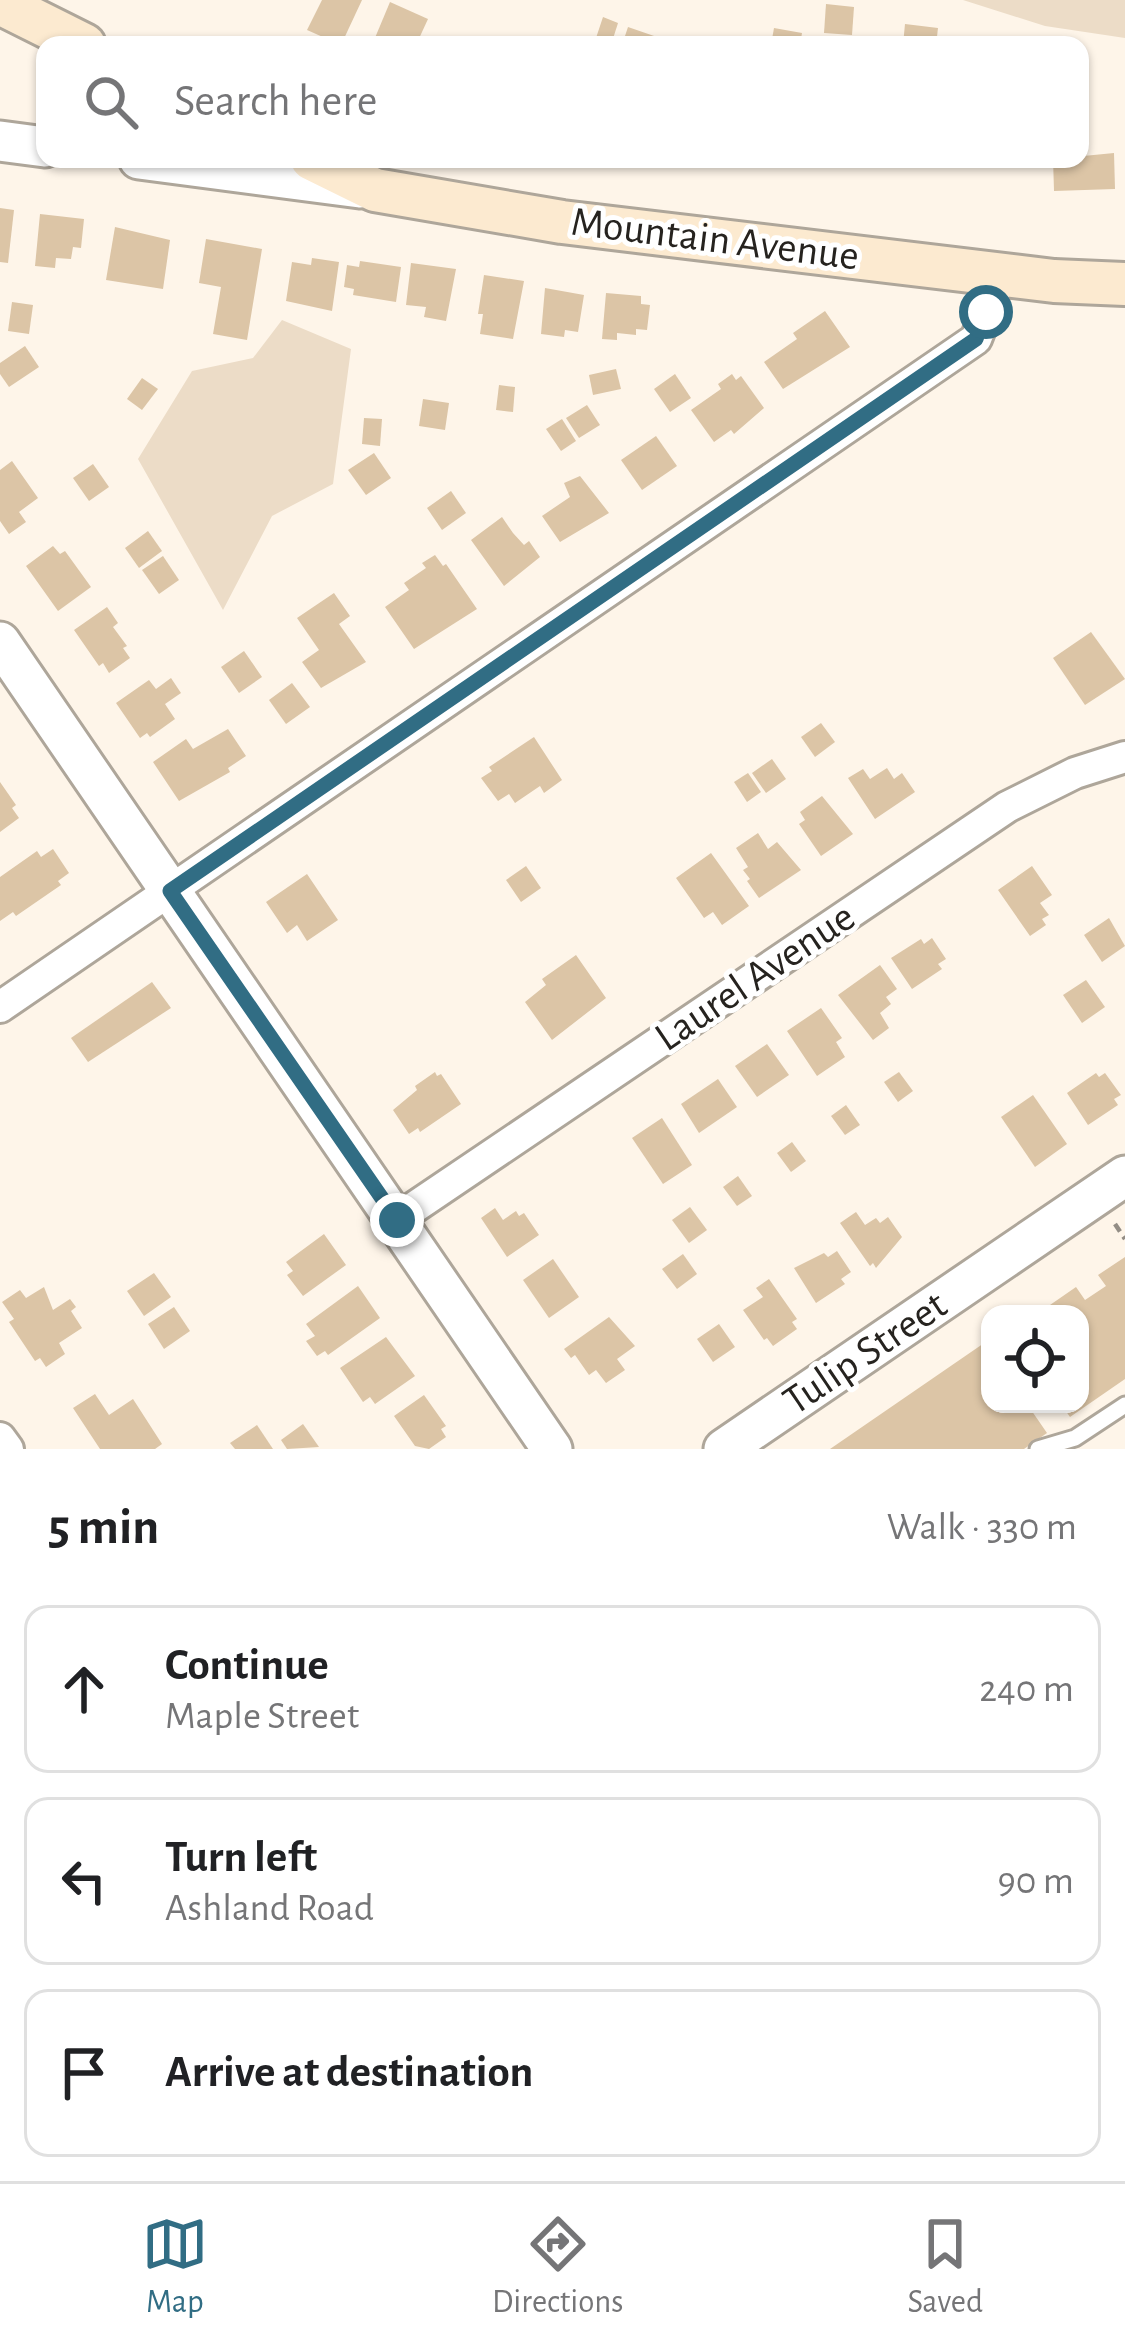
<!DOCTYPE html>
<meta charset="utf-8">
<style>
:root{--surface:#fff;--page:#f6f6f6;--text:#202124;--muted:#757577;--line:#e0e0e0;--accent:#316d84}
body{margin:0;font-family:"Alegreya Sans",sans-serif;background:var(--page);color:var(--text)}
.controls{position:absolute;right:36px;bottom:36px;display:grid;overflow:hidden;border-radius:24px;box-shadow:0 3px 9px #0004}
.controls button{width:108px;height:108px;display:grid;place-items:center;padding:0;border:0;border-bottom:3px solid var(--line);background:var(--surface);color:var(--text);font:60px sans-serif}
.stop{position:absolute;width:36px;height:36px;margin:-27px;border:9px solid #316d84;border-radius:50%;background:#fff}
.stop.end{background:#316d84;border-color:#fff;box-shadow:0 3px 12px #0008}
.list{margin:0;padding:0;list-style:none}
h2{display:flex;justify-content:space-between;align-items:center;height:156px;margin:0;padding:0 48px;font-size:51px}
h2 small{font-size:39px;font-weight:400;color:var(--muted)}
.list li{display:grid;grid-template-columns:78px 1fr auto;gap:36px;align-items:center;box-sizing:border-box;height:168px;margin:0 24px 24px;padding:0 24px;border:3px solid var(--line);border-radius:24px}
.list b{display:block;font-size:45px;white-space:nowrap}
.list p{margin:0;font-size:39px;white-space:nowrap;color:var(--muted)}
.list em{font-size:39px;font-style:normal;color:var(--muted)}
.icon{flex:none;width:66px;height:66px;fill:none;stroke:currentColor;stroke-width:2;stroke-linecap:round;stroke-linejoin:round}
.map{position:relative;flex:none;width:1125px;height:1449px;overflow:hidden}
.search{position:absolute;background:var(--surface);box-shadow:0 3px 9px #0004;left:36px;right:36px;top:36px;height:132px;display:flex;align-items:center;gap:30px;box-sizing:border-box;padding:0 42px;border-radius:24px;color:var(--muted);font-size:45px}
.sheet{height:732px;background:var(--surface)}
nav{display:flex;justify-content:space-around;align-items:center;box-sizing:border-box;height:168px;border-top:3px solid var(--line);background:var(--surface);font-size:33px;color:var(--muted)}
nav a{display:grid;justify-items:center;gap:6px}
nav .on{color:var(--accent)}
.map>svg:first-child{display:block}
.green{fill:#ecdcc7}
.building{fill:#dcc5a6}
.lines{fill:none;stroke-linecap:round;stroke-linejoin:round}
.service-casing{stroke:#aea69a;stroke-width:21}
.minor-casing{stroke:#aea69a;stroke-width:36}
.tertiary-casing{stroke:#aea69a;stroke-width:45}
.secondary-casing{stroke:#aea69a;stroke-width:48}
.path{stroke:#938d85;stroke-width:4.5;stroke-dasharray:9 6;stroke-linecap:butt}
.service{stroke:#fff;stroke-width:15}
.minor{stroke:#fff;stroke-width:30}
.tertiary{stroke:#fff;stroke-width:39}
.secondary{stroke:#fcead0;stroke-width:42}
.route{stroke:#316d84;stroke-width:15}
.labels{text-anchor:middle;dominant-baseline:central;stroke-width:10;stroke-linejoin:round;paint-order:stroke}
.street-label{font-size:42px;fill:#26231f;stroke:#fff}
</style>
<div class="map">
<svg width="1125" height="1449" viewBox="0 0 1125 1449">
<rect width="100%" height="100%" fill="#fef5e9"/>
<g class="green">
<path d="M963,0H1125V38L1045,26Z"/>
<path d="M282,320L351,349L333,484L272,516L223,610L138,459L192,371L253,358Z"/>
</g>
<g class="building">
<path d="M322,0H362L341,45L307,30Z"/>
<path d="M390,2L428,19L416,45H372Z"/>
<path d="M826,4L854,7L852,35L824,33Z"/>
<path d="M603,17L618,23L611,45L595,41Z"/>
<path d="M905,24L938,28L936,45H903Z"/>
<path d="M628,27L657,37L655,45H622Z"/>
<path d="M774,28L802,33L800,45H771Z"/>
<path d="M1114,153L1115,189L1054,191L1053,159Z"/>
<path d="M0,208L14,210L8,263L0,262Z"/>
<path d="M40,214L84,219L81,248L73,247L71,259L56,258L55,268L35,266Z"/>
<path d="M115,227L170,240L163,289L106,280Z"/>
<path d="M206,239L262,249L247,340L213,334L221,287L199,283Z"/>
<path d="M312,258L339,262L332,311L286,301L292,262L311,265Z"/>
<path d="M360,261L401,267L396,302L353,295L354,289L344,287L347,265L359,267Z"/>
<path d="M411,263L456,269L446,321L424,317L426,307L406,305Z"/>
<path d="M484,275L524,281L513,339L480,334L483,314H478Z"/>
<path d="M545,288L584,295L578,332L565,330L564,337L541,334Z"/>
<path d="M606,293L641,296V304L650,305L647,330L636,329V335L617,333V340L602,339Z"/>
<path d="M12,302L33,305L29,334L8,331Z"/>
<path d="M825,311L850,347L783,389L764,362L797,339L793,333Z"/>
<path d="M25,346L39,367L9,387L0,374V363Z"/>
<path d="M616,369L621,389L593,395L589,375Z"/>
<path d="M675,374L691,398L670,412L654,389Z"/>
<path d="M732,374L736,380L741,376L764,408L734,434L731,430L714,442L691,410L721,389L718,384Z"/>
<path d="M142,378L158,389L142,410L127,399Z"/>
<path d="M499,385L515,387L513,412L496,410Z"/>
<path d="M423,399L449,403L445,430L419,426Z"/>
<path d="M587,405L600,425L579,438L566,418Z"/>
<path d="M364,418L382,419L380,446L362,444Z"/>
<path d="M562,419L576,441L561,451L546,429Z"/>
<path d="M656,436L677,466L642,490L621,460Z"/>
<path d="M374,453L391,478L366,495L348,470Z"/>
<path d="M12,461L38,498L19,512L26,522L9,534L0,521V470Z"/>
<path d="M93,464L109,487L89,501L73,478Z"/>
<path d="M580,476L609,513L560,542L542,516L570,497L564,483Z"/>
<path d="M451,491L466,513L442,530L427,508Z"/>
<path d="M502,517L513,533L524,545L529,541L540,557L504,586L471,540Z"/>
<path d="M148,531L162,551L139,568L125,548Z"/>
<path d="M53,546L60,554L65,551L91,587L58,611L26,566Z"/>
<path d="M435,555L443,566L446,564L477,609L414,649L385,607L409,590L404,583L426,568L422,563Z"/>
<path d="M163,556L179,580L159,594L142,570Z"/>
<path d="M334,593L350,616L339,624L366,662L321,688L302,662L319,650L297,618Z"/>
<path d="M107,607L118,623L113,627L127,646L123,648L130,658L109,673L103,663L99,666L74,630Z"/>
<path d="M1091,632L1125,679L1085,705L1053,658Z"/>
<path d="M244,651L262,677L239,693L221,667Z"/>
<path d="M171,678L181,693L165,704L175,719L150,737L147,733L140,738L116,703L149,680L156,689Z"/>
<path d="M292,683L310,707L286,724L269,700Z"/>
<path d="M821,723L835,742L815,757L801,737Z"/>
<path d="M228,729L246,756L228,768L230,772L179,801L153,762L186,739L193,749Z"/>
<path d="M534,737L562,780L544,793L540,786L515,803L509,794L498,801L481,778L492,771L489,767Z"/>
<path d="M772,759L786,779L766,793L752,773Z"/>
<path d="M887,768L894,779L902,773L915,792L875,819L848,778L863,769L870,779Z"/>
<path d="M748,773L761,792L747,802L734,782Z"/>
<path d="M0,782L16,805L12,808L19,818L0,832Z"/>
<path d="M822,796L853,834L821,856L799,824L805,820L800,812Z"/>
<path d="M758,833L768,849L777,842L801,870L759,898L747,881L750,879L743,870L748,867L736,848Z"/>
<path d="M53,849L69,873L58,881L61,885L16,916L13,912L0,921V877L37,851L41,857Z"/>
<path d="M711,853L749,906L722,925L713,912L704,918L676,878Z"/>
<path d="M526,866L541,888L521,902L506,880Z"/>
<path d="M1032,866L1052,895L1040,903L1049,915L1042,919L1046,925L1030,936L998,890Z"/>
<path d="M307,874L338,920L307,941L297,925L287,933L266,902Z"/>
<path d="M1109,918L1125,946L1102,962L1084,935Z"/>
<path d="M932,938L946,959L938,964L942,969L912,989L891,958L921,939L924,944Z"/>
<path d="M576,955L606,998L552,1040L525,1002L546,985L542,979Z"/>
<path d="M880,965L897,989L886,997L891,1004L880,1013L889,1028L873,1040L838,995Z"/>
<path d="M1086,980L1105,1007L1082,1023L1063,995Z"/>
<path d="M152,982L171,1008L88,1062L71,1038Z"/>
<path d="M821,1008L842,1038L836,1042L845,1057L817,1076L787,1031Z"/>
<path d="M767,1044L789,1075L757,1097L735,1066Z"/>
<path d="M435,1072L437,1076L441,1074L461,1104L420,1132L418,1128L409,1134L393,1110L417,1090L415,1086Z"/>
<path d="M899,1072L913,1091L898,1102L884,1082Z"/>
<path d="M1096,1073L1099,1077L1105,1073L1121,1095L1114,1099L1118,1105L1088,1125L1067,1093Z"/>
<path d="M718,1079L737,1107L699,1133L681,1104Z"/>
<path d="M1033,1095L1067,1144L1035,1167L1001,1117Z"/>
<path d="M846,1105L860,1125L845,1135L831,1116Z"/>
<path d="M662,1118L692,1165L663,1184L632,1138Z"/>
<path d="M792,1142L806,1161L791,1172L777,1153Z"/>
<path d="M738,1176L752,1196L737,1206L723,1187Z"/>
<path d="M690,1207L707,1230L689,1243L672,1220Z"/>
<path d="M495,1208L503,1220L516,1211L519,1216L524,1213L539,1235L507,1257L481,1218Z"/>
<path d="M856,1212L865,1225L876,1218L880,1223L888,1217L902,1237L876,1268L873,1263L870,1266L840,1223Z"/>
<path d="M324,1234L346,1265L303,1296L287,1275L293,1271L286,1262Z"/>
<path d="M837,1251L851,1272L841,1279L845,1284L816,1303L794,1268L824,1253L828,1257Z"/>
<path d="M683,1254L697,1274L677,1289L662,1269Z"/>
<path d="M1125,1257V1379L1070,1417L1061,1404H1080V1314H1037L1076,1287L1085,1300L1106,1286L1098,1275Z"/>
<path d="M553,1259L579,1297L549,1318L523,1280Z"/>
<path d="M154,1273L171,1297L144,1316L127,1291Z"/>
<path d="M769,1279L797,1319L792,1322L797,1329L773,1346L767,1338L764,1340L743,1310L763,1297L756,1288Z"/>
<path d="M358,1286L380,1318L328,1355L325,1351L317,1356L306,1341L315,1336L306,1324Z"/>
<path d="M44,1287L53,1310L70,1299L76,1307L71,1311L82,1328L59,1343L65,1354L46,1367L40,1358L35,1361L9,1322L14,1319L2,1302L20,1290L26,1298Z"/>
<path d="M174,1307L190,1331L164,1349L148,1324Z"/>
<path d="M609,1317L635,1346L617,1359L625,1370L606,1383L596,1370L589,1375L575,1355L571,1358L564,1349Z"/>
<path d="M719,1324L735,1347L713,1362L697,1339Z"/>
<path d="M386,1337L415,1376L375,1404L370,1397L363,1402L340,1368Z"/>
<path d="M990,1339V1404H1027L1047,1433L1024,1449H830Z"/>
<path d="M95,1394L109,1415L133,1399L162,1444L155,1449H100L73,1408Z"/>
<path d="M424,1395L446,1426L441,1429L446,1437L429,1449L415,1446L394,1416Z"/>
<path d="M303,1424L319,1447L287,1449L281,1440Z"/>
<path d="M257,1425L273,1449H235L230,1443Z"/>
</g>
<g class="lines">
<defs>
<path id="service" d="M1038,1449L1075,1438L1125,1405"/>
<g id="minor">
<path d="M0,1007L976,339L1001,275"/>
<path d="M397,1219L1007,807L1075,773L1125,757"/>
<path d="M0,1438L8,1449"/>
</g>
<g id="tertiary">
<path d="M0,141L45,147"/>
<path d="M139,159L360,188"/>
<path d="M0,642L552,1449"/>
<path d="M724,1449L1125,1176"/>
</g>
<g id="secondary">
<path d="M0,3L84,45"/>
<path d="M312,159L375,190L562,222L1054,281L1125,284"/>
</g>
</defs>
<use href="#service" class="service-casing"/>
<use href="#minor" class="minor-casing"/>
<use href="#tertiary" class="tertiary-casing"/>
<use href="#secondary" class="secondary-casing"/>
<path class="path" d="M1115,1224L1125,1239"/>
<use href="#service" class="service"/>
<use href="#minor" class="minor"/>
<use href="#tertiary" class="tertiary"/>
<use href="#secondary" class="secondary"/>
</g>
<g class="lines">
<path class="route" d="M397,1220L170,891L976,339L986,312"/>
</g>
<g class="labels">
<g class="street-label">
<text transform="translate(715 239) rotate(7)">Mountain Avenue</text>
<text transform="translate(755 977) rotate(-34)">Laurel Avenue</text>
<text transform="translate(865 1353) rotate(-34)">Tulip Street</text>
</g>
</g>
</svg>
<div class="controls">
<button><svg class="icon" aria-label="locate" viewBox="0 0 24 24"><circle cx="12" cy="12" r="6"/><path d="M12 2v4M12 18v4M2 12h4M18 12h4"/></svg></button>
</div>
<div class="stop" style="left:986px;top:312px"></div>
<div class="stop end" style="left:397px;top:1220px"></div>
<div class="search"><svg class="icon" aria-label="search" viewBox="0 0 24 24"><circle cx="10" cy="10" r="6"/><path d="M15 15l6 6"/></svg>Search here</div>
</div>
<section class="sheet">
<h2>5 min<small>Walk · 330 m</small></h2>
<ul class="list">
<li><svg class="icon" aria-label="ahead" viewBox="0 0 24 24"><path d="M12 20V5M6 11l6-6 6 6"/></svg><div><b>Continue</b><p>Maple Street</p></div><em>240 m</em></li>
<li><svg class="icon" aria-label="left" viewBox="0 0 24 24"><path d="M17 20v-9H6M10 6l-5 5 5 5"/></svg><div><b>Turn left</b><p>Ashland Road</p></div><em>90 m</em></li>
<li><svg class="icon" aria-label="arrive" viewBox="0 0 24 24"><path d="M6 21V4h12l-3 4 3 4H6"/></svg><div><b>Arrive at destination</b></div></li>
</ul>
</section>
<nav>
<a class="on"><svg class="icon" aria-label="map" viewBox="0 0 24 24"><path d="M3 6l6-2 6 2 6-2v14l-6 2-6-2-6 2zM9 4v14M15 6v14"/></svg>Map</a>
<a><svg class="icon" aria-label="directions" viewBox="0 0 24 24"><path d="M12 3l9 9-9 9-9-9zM9 14v-3h6M13 9l2 2-2 2"/></svg>Directions</a>
<a><svg class="icon" aria-label="saved" viewBox="0 0 24 24"><path d="M7 4h10v16l-5-4-5 4z"/></svg>Saved</a>
</nav>
